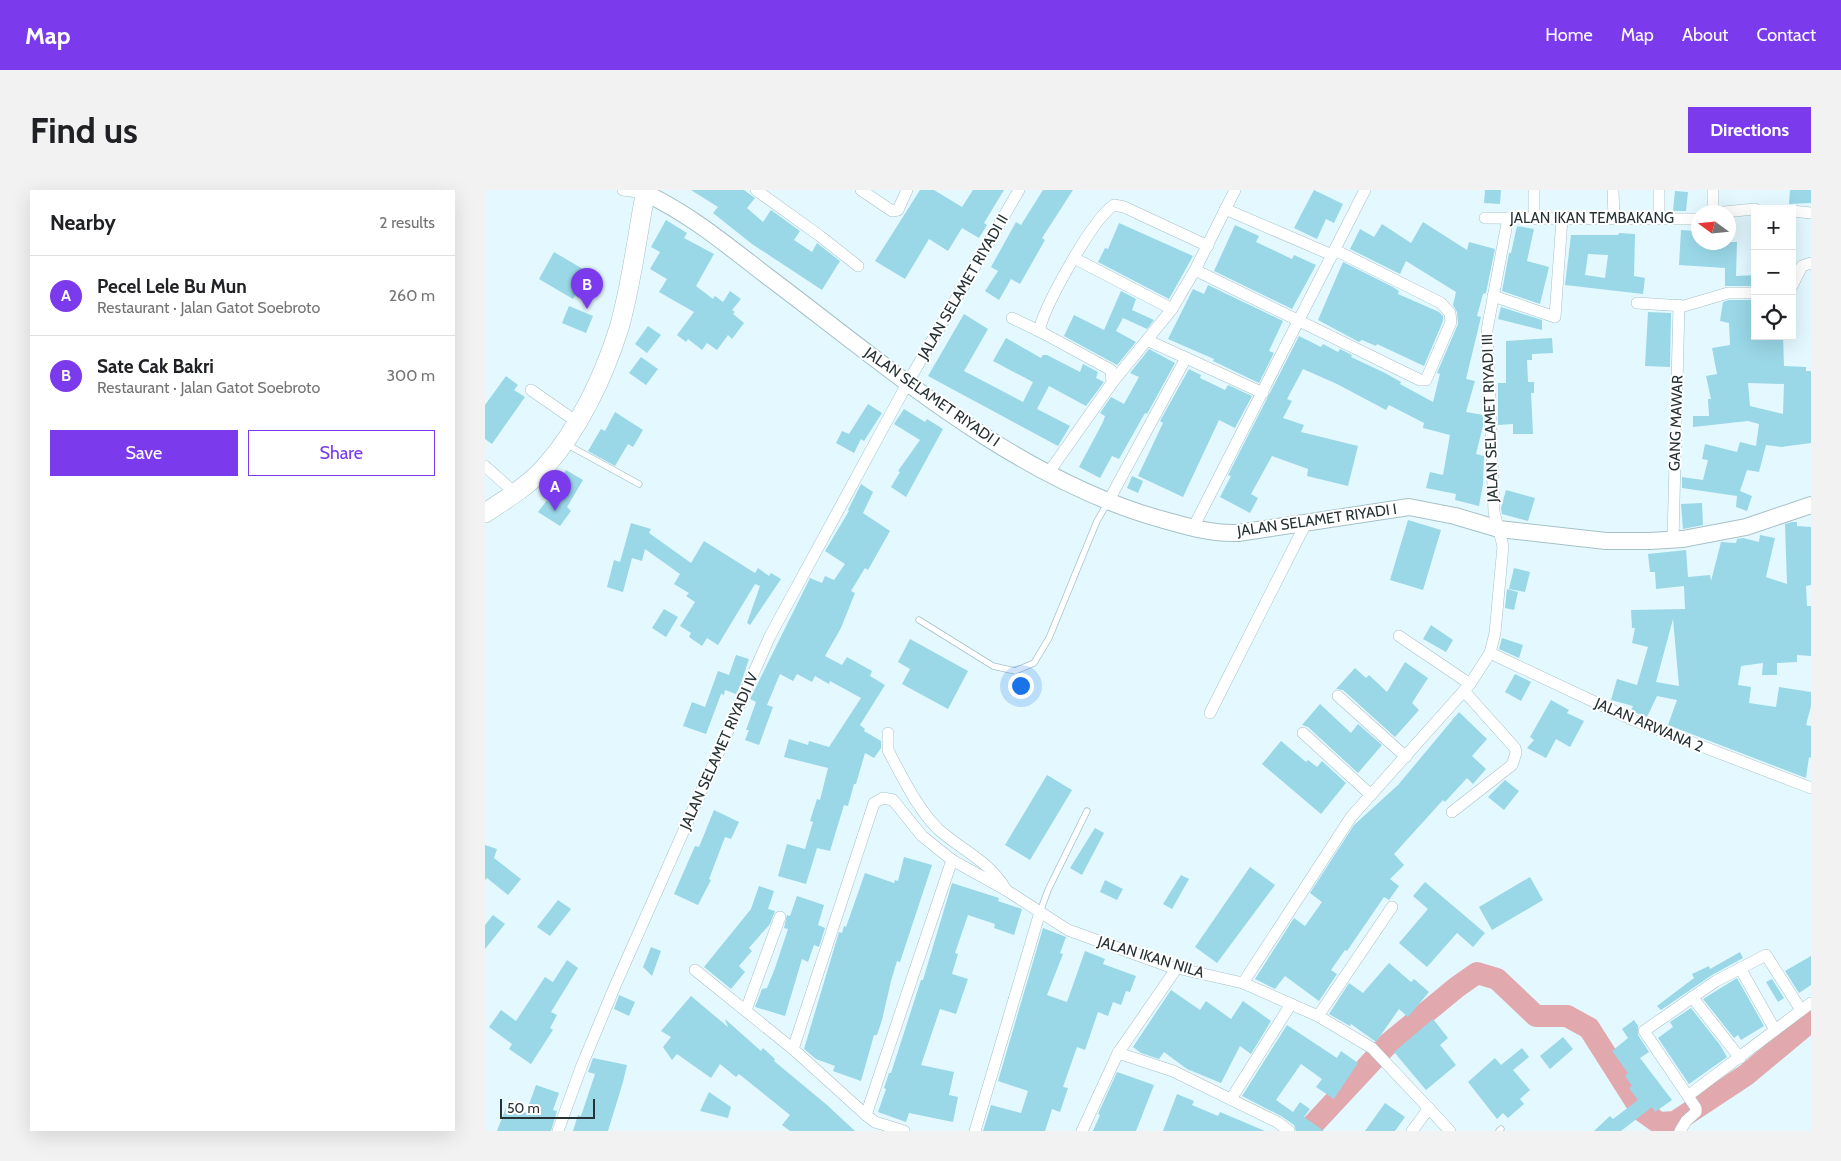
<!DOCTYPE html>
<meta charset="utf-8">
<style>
:root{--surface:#fff;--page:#f2f2f2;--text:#202124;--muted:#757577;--line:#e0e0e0;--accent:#7c3aed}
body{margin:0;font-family:Cabin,sans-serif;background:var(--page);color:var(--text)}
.controls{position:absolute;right:15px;top:15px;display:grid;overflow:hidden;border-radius:0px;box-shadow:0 5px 20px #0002}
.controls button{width:45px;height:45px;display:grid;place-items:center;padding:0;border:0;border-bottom:1px solid var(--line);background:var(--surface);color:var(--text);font:25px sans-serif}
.compass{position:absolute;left:1206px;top:15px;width:45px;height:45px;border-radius:50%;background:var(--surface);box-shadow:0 5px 20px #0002;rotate:285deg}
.scale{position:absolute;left:15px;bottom:12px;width:95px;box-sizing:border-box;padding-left:5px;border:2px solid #273235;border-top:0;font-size:14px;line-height:18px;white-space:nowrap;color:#273235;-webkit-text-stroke:4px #fff;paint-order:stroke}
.you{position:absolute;left:535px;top:495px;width:18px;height:18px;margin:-12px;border:4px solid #fff;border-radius:50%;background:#1a73e8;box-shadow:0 0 0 8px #1a73e833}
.badge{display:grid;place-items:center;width:32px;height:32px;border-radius:50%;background:var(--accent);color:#fff;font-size:16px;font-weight:700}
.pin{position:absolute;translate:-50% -41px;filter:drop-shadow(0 1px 2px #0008)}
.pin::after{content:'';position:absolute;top:26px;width:18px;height:15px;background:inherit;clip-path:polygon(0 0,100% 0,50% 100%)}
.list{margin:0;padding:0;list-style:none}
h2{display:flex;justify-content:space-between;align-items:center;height:65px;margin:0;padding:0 20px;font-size:21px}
h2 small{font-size:16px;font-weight:400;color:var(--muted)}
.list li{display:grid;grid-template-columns:32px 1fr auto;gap:15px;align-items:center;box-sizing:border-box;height:80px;padding:0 20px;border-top:1px solid var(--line)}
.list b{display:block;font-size:19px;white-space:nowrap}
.list p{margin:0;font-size:16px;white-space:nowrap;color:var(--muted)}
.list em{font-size:16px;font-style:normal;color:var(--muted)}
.actions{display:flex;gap:10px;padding:15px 20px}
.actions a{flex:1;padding:11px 0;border:1px solid var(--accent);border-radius:0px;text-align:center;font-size:18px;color:var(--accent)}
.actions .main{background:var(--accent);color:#fff}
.icon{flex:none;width:28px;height:28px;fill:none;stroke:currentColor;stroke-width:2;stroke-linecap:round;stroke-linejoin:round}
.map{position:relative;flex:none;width:1326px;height:941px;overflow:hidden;border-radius:0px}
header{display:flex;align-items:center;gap:30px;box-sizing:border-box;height:70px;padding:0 25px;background:var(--accent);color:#fff}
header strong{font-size:24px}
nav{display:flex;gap:28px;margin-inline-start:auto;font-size:18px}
.intro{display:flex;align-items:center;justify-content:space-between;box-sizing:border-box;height:120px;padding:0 30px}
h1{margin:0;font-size:35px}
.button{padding:12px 22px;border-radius:0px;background:var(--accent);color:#fff;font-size:18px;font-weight:700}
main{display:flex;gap:30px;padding:0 30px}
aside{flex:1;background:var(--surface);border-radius:0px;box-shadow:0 5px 20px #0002}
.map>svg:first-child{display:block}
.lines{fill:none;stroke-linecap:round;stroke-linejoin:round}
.river{stroke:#e1a9ae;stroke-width:22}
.building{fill:#9ad7e7;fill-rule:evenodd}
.service-casing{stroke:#a6c0c8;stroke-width:7}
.minor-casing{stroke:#a6c0c8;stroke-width:12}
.secondary-casing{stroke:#a6c0c8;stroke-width:18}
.primary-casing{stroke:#a6c0c8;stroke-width:20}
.service{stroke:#fff;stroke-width:5.5}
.minor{stroke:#fff;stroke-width:11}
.secondary{stroke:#fff;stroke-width:16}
.primary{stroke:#fff;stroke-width:19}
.labels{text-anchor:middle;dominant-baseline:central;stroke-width:4;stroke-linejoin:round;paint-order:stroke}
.street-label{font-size:15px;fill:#273235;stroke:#fff}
</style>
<header>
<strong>Map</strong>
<nav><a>Home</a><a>Map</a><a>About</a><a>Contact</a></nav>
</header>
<div class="intro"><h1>Find us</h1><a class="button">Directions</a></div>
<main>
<aside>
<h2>Nearby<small>2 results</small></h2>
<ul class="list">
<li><span class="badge">A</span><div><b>Pecel Lele Bu Mun</b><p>Restaurant · Jalan Gatot Soebroto</p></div><em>260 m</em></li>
<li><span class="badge">B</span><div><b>Sate Cak Bakri</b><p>Restaurant · Jalan Gatot Soebroto</p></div><em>300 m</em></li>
</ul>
<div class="actions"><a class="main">Save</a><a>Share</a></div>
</aside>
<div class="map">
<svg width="1326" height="941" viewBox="0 0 1326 941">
<rect width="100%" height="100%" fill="#e3f9ff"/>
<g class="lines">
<path class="river" d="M822,941L904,853L972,797L992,783L1012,789L1051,826H1082L1104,838L1156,920L1174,933L1190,932L1261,885L1326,831"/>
</g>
<g class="building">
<path d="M206,0H259L270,8L262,18L278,32L286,20L315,41L309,50L327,62L332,53L355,71L337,100L267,54L228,23L233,17Z"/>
<path d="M435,0H449L477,17L488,0H519L499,33L502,35L494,48L477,38L463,61L444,49L420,89L390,71Z"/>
<path d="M558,0H588L557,48L560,50L535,94L526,89L514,110L500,101L513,81L506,77L531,32L536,35Z"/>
<path d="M829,0L858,14L849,33L841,29L832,49L809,38Z"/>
<path d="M1000,0H1016L1015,14L999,13Z"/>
<path d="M1305,0H1326V13L1304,14Z"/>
<path d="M1190,1L1203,2L1201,21H1188Z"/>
<path d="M181,30L202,43L199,48L229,64L211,96L228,109L230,106L238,112L245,101L256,109L247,120L250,122L248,124L259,133L247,149L243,145L232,160L222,153L217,160L203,149L201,152L192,145L209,122L174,102L182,89L165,79L175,62L166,57Z"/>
<path d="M938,32L982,60L984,52L1010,59L1001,103L998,104L992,126L996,127L981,189L990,191L981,222L998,225V236L991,264L999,266L998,294L994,316L970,310L971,304L941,298L945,282L958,285L965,245L938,238L939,233L904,215L901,220L852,194L818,179L802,209L807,211L798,228L819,235L816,242L873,256L863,296L822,286L823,279L787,266L766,304L773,308L765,323L735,307L746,286L743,285L814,146L836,157L838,154L853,162L855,159L867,165L866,167L900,183L916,192L915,194L948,212L955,184L952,183L973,134L972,122L968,115L971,102L921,71L915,84L865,59L875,39L889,47L897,34L926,53Z"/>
<path d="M634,33L708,66L684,109L613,72L620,58L623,59Z"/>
<path d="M750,35L774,46L771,52L807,69L809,65L831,75L807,119L729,81Z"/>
<path d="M1032,36L1049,39L1042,71L1064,77L1055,114L1017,101L1024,63H1026Z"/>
<path d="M1196,40L1211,41V52H1252L1251,86L1270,85V96H1240V78L1194,75Z"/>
<path d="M1134,43L1150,44L1149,86L1160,88L1158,104L1080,95L1086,45H1133ZM1103,64L1123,65L1120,88L1100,85Z"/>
<path d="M69,62L103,82L88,109L54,89Z"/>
<path d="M858,72L908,97L914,101L913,104L954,122L958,126V131L939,176L892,154L891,156L877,150L874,152L833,130Z"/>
<path d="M723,95L798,131L784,161L789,163L774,193L728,171L729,169L683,149L708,99L719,104Z"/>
<path d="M636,101L651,109L647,120L669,130L662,139L638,128L631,141L651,152L632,175L579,146L589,125L619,140Z"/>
<path d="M1244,110H1270V146H1298L1299,176L1321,177V181H1326V253L1296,257L1281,255L1274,282L1262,280L1255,301L1267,306L1262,321L1251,317L1252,306L1197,298V287L1218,290L1223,270L1217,269L1220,254L1252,262L1255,252L1271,256L1274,234L1263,231L1208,237V226H1224L1223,209H1226L1221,186L1232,184L1227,158L1245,155L1244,133L1235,131L1238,112ZM1263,193L1299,194L1298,224L1265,216Z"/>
<path d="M84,116L108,126L101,143L77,133Z"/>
<path d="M1016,117L1057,130V140L1013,129Z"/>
<path d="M1163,122L1186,123L1185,177L1160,176Z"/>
<path d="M479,124L503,139L479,181L538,212L548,192L508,171L521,148L556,168L558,165H562L595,182L598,174L613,182L611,188L619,192L601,216L564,196L552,219L585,236L573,256L443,186Z"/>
<path d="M163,136L176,145L162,163L150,154Z"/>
<path d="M1067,148L1068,163L1047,164V170H1042L1043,192H1049V203H1046L1048,244H1028V234L1013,235V193H1021V151Z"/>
<path d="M664,159L690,173L662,224L660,223L634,269L627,266L615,288L594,277L618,232L620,226L615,223L626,207L639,214L654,187L645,183Z"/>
<path d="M156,167L173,179L161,195L144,183Z"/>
<path d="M704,179L716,185L715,188L740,200L743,195L767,206L750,238L734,230L698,307L653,286L678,233L675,231Z"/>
<path d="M21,186L33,195L29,200L40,207L7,254L0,249V215Z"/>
<path d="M383,214L397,223L379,251L376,249L369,263L351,253L357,241L364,244Z"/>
<path d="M419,219L440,232L442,229L458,239L421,307L406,297L415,282L413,281L435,250L409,234Z"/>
<path d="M130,222L158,240L148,257L143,254L130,276L103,261L116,239L120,241Z"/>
<path d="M81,280L98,290L82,317L86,321L75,336L53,322L66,305Z"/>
<path d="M647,286L658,291L653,303L642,298Z"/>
<path d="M376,294L388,302L378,323L405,341L383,380L380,378L366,401L370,403L356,438L340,466L357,475L362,467L387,481L385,486L400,495L375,535L380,539L379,541L396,551V558L389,568L380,563L371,594H369L363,616L359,615L345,661L332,658L321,694L293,686L302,654L320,659L328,632L325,631L332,609L335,610L343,578L299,567L304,549L323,555L324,551L344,557L376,508L345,491L344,494L330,486L327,492L312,484L308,491L295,484L282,515L288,517L274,555L260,550L264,540H261L271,512L265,509L325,388L337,393L340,386L349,390L360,374L340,361L364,321L363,320Z"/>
<path d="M1021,300L1050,308L1043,331L1017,324L1016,318Z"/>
<path d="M1217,313L1218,335L1198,339L1196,314Z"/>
<path d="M923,330L956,340L938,400L905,390Z"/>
<path d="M1307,332H1312V336L1326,337V395L1321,396L1322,416H1326V466L1312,465V472L1292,473V485H1277L1278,473L1256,476L1253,495L1266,497L1264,513L1291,517L1294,497L1326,502V516L1321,535L1326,536V568L1324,567L1321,588L1183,535L1192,510L1172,506L1162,527L1146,521L1148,516L1126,510L1132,489L1152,495L1163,457L1147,453L1150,438H1147L1146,420L1200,419L1199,396L1171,399L1170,382H1165L1163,364L1201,360L1203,387L1225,385L1226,391L1236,352L1251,353L1252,349L1258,348L1274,352L1275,345L1290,348L1281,387L1302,394L1300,334ZM1188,429L1194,496L1171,492Z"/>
<path d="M146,333L166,339L164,343L206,373L219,351L270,383L273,378L284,386L286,383L296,389L265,435L262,433L275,396L270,394L233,455L222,448L217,456L204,447L206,443L195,436L210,412L201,406L204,403L189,394L195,384L160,359L157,371L147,368L138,402L122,397L129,370L135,372Z"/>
<path d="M1029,378L1045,382L1040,402L1024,399Z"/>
<path d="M1022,399L1033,402L1029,420L1020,418Z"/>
<path d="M179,419L193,427L181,447L167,438Z"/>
<path d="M946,435L968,450L961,462L938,449Z"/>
<path d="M1017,448L1038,455L1034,468L1014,459Z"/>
<path d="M425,449L483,481L463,519L417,494L425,479L413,472Z"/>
<path d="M251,465L264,469L255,496L251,504L240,500L239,505L236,504L221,544L198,536L207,512L220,517L233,481L244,485Z"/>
<path d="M920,472L943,488L927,513L934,520L910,547L858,500L851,499L870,478L881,488L884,485L902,502Z"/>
<path d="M1030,484L1046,492L1036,511L1020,502Z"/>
<path d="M1066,510L1084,520L1082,523L1099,531L1085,557L1071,549L1061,568L1042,558L1049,550L1045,547Z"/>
<path d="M835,514L866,543L873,534L897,555L873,583L823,537L817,535Z"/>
<path d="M974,522L1002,549L987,566L1001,579L988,594L982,588L960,612L958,610L909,664L919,675L905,689L914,696L904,710L899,707L862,761L860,760L846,780L852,784L834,811L800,786L790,799L770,789L809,728L820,736L837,712L825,703L869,635L913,595Z"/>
<path d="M796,551L821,572L823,570L832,577L837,571L861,593L836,624L777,574Z"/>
<path d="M562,585L587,600L545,670L520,655Z"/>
<path d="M1020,590L1034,601L1019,620L1003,607Z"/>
<path d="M229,620L254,632L246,649L240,647L224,689L226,690L213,715L189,704L210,656L214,657Z"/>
<path d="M610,638L619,643L597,685L585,678Z"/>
<path d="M0,655L12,659L9,668L36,689L23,705L2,688L0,690Z"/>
<path d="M419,667L447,675L415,772L412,771L406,791L397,830L392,845H389L376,891L348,881L350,876L331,869L319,859L354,742L357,743L359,736L361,737L380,683L409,693L410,690L413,691Z"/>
<path d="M765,677L790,695L732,773L710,757Z"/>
<path d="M696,685L704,689L687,719L678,714Z"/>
<path d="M1045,687L1058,710L1007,740L994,717Z"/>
<path d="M620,690L638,699L632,710L615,702Z"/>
<path d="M940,692L1000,743L988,757L972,743L942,777L914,753L943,719L928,706Z"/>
<path d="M467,693L514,708L513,711L537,719L529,745L509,738L510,734L483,725L470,763L473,764L467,784L483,789L471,824L455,819L436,875L469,882L464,905L473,907L468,932L424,923L421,932L393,922L401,899L399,898L404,883H406L436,790H438Z"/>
<path d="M274,696L289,701L283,719L290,721L285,734L264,758L267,761L254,776L260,782L246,799L219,777L266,719Z"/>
<path d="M312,706L339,715L333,735L340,738L334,757L329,755L323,772L317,769L300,826L270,817L277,799L282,798L290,778L303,739L299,738L302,725L305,726Z"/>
<path d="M73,710L86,719L65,746L52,737Z"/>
<path d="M8,725L20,734L0,759V735Z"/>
<path d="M558,738L581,747L575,763L578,764L562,805L582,812L600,761L620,769L618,774L651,786L645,802L641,801L636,815L628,812L623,826L613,822L600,860L592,857L578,897L583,898L575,922L567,919L560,941H498L506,915L536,923L543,901L513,891Z"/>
<path d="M166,757L176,761L167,786L158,777Z"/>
<path d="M1255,762L1258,768L1227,785L1176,820L1172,816L1209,788L1207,784L1224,776L1225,779Z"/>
<path d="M1326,766V795L1314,803L1300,781Z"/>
<path d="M82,770L93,778L66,822L72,825L65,838L68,840L46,874L24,859L27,854L4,837L16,820L31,831L60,787L68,792Z"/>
<path d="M904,773L926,792L929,789L944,802L923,827L914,819L891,852L866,834L865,836L844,824L864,793L878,803Z"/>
<path d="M1252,788L1279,836L1256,850L1253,845L1249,848L1218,809Z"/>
<path d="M1287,789L1299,808L1293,812L1281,792Z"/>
<path d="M686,800L715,820L721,811L746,829L758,811L786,831L766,864L755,856L736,893L702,879L679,862L674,869L656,863L648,857Z"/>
<path d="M134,805L150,812L144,826L129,819Z"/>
<path d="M206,806L243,837L240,829L276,861L278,858L290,869L289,871L342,915L370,941H305L297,935L305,925L254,884L251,887L235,874L226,888L192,864L187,870L178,857L186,847L176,841Z"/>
<path d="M1206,818L1235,855L1242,867L1204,894L1173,848L1188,837L1185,832Z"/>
<path d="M948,829L963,848L955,855L971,875L941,900L909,862Z"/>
<path d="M1149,830L1153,836V845L1164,862L1155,868L1187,910L1170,922L1167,917L1136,941H1109L1125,926L1128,929L1153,910L1144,898L1147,896L1140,886L1143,883L1127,861L1143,848L1137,839Z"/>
<path d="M802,835L852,868L856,861L873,873L849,909L831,897L837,889L816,874L791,910L808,922L815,912L825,919L819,927L839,941H811L809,935L796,926L757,906Z"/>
<path d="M1078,847L1088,859L1065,879L1055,866Z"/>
<path d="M1037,858L1044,867L1028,880L1045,900L1035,909L1039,914L1023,928L1018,923L1012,929L983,892L1010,868L1016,875Z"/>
<path d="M108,868L142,875L138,892L123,941H88L93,925L96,926L110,884L103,882Z"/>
<path d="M632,882L669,895L651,941H608L615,925L613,924Z"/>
<path d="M51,895L74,903L68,920L72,921L66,941H12L22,915L41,923Z"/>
<path d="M224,902L246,917L243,928L215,921Z"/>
<path d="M692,904L709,911L707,915L733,926L735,922L780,941H678Z"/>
<path d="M900,913L920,927L910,941H880Z"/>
</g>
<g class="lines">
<defs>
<g id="service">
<path d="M81,254L154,294"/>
<path d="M434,430L508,476L530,481L549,473L564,448L612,331L623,312"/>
<path d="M555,722L563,700L602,621"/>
<path d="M1014,941L1016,939"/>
</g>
<g id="minor">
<path d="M138,0L160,3"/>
<path d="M271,0L335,46L373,76"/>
<path d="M376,0L407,21L413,20L422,0"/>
<path d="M1128,0L1129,28"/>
<path d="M1174,0V28"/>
<path d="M740,19L847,65"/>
<path d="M1307,21L1326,23"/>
<path d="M1228,22V0"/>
<path d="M1239,22L1270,19"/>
<path d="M1000,28L1214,29"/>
<path d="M1049,29V0"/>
<path d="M589,68L687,119"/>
<path d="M710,80L935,190H941L966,132L965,123L956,113L850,60"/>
<path d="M1307,96L1317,76L1326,73"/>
<path d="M1008,106L1070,127L1077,29"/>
<path d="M1152,113L1199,116L1243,103H1270"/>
<path d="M527,128L556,142"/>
<path d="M664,151L778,203"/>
<path d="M627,193L626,180L556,142L555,137C562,112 608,28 629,15L639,17L723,56"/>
<path d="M46,200L92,232"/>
<path d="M0,276L30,303"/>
<path d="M564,282L627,193L687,119L710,80L750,0"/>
<path d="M623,312L701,168"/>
<path d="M708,338L880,0"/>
<path d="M1188,350L1194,115"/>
<path d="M914,446L985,494"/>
<path d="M1005,463L1148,530L1326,598"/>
<path d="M853,506L921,567"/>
<path d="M725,523L821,333"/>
<path d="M403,543V560L407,568C420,592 433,619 453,639C476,660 505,671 521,700"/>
<path d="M818,543L886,605"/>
<path d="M967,622L1027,575L1031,563L1030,558L979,501"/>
<path d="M1255,778L1290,840"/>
<path d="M210,780L308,859L381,925L390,932L419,941"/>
<path d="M758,793L866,627L985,494L1005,463L1010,443L1018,356L1009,322L1002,140L1023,28"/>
<path d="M1207,807L1255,868"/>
<path d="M261,820L295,727"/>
<path d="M833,826L907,717"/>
<path d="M308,859L389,613L398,608L408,610L437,646L467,670L521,700L583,740L683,776L758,793L833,826L887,858L965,941"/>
<path d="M633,863L688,881L792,932L804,941"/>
<path d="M1204,905L1326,813"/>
<path d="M746,909L806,814"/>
<path d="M381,925L467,670"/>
<path d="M73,941L97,875L130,796L285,446L422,194L534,0"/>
<path d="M490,941L555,722"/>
<path d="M597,941L633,863L691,779"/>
<path d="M927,941L944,918"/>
<path d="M1195,941L1201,931L1211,922V918L1159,841L1231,791L1281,765L1316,820"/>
</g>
<path id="secondary" d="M160,3C205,24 243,56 282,86C402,176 531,290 679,330C704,337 727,344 753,343L924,317L970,326L1014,339L1121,351H1165L1198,349L1261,337L1326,315"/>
<path id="primary" d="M0,323C20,310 43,296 60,277C94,239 119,186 134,138C147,93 152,45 161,0"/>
</defs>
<use href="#service" class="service-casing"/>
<use href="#minor" class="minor-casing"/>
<use href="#secondary" class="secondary-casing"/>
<use href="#primary" class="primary-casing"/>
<use href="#service" class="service"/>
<use href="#minor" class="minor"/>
<use href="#secondary" class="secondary"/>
<use href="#primary" class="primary"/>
</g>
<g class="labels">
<g class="street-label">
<text x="1107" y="28">JALAN IKAN TEMBAKANG</text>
<text transform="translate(478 97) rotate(-60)">JALAN SELAMET RIYADI II</text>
<text transform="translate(447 207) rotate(35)">JALAN SELAMET RIYADI I</text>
<text transform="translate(1005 228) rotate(-92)">JALAN SELAMET RIYADI III</text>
<text transform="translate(1191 233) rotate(-88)">GANG MAWAR</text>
<text transform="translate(832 330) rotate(-8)">JALAN SELAMET RIYADI I</text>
<text transform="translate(1164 535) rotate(23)">JALAN ARWANA 2</text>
<text transform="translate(234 561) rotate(-66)">JALAN SELAMET RIYADI IV</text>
<text transform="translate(666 767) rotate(17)">JALAN IKAN NILA</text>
</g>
</g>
</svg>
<div class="controls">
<button>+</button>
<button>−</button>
<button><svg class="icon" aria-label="locate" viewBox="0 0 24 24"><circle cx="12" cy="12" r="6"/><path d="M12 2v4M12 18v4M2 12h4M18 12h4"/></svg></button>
</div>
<svg class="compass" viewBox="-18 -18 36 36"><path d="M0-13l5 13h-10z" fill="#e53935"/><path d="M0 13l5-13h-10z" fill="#757577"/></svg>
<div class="scale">50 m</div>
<div class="you"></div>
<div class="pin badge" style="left:70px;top:321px">A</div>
<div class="pin badge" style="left:102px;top:119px">B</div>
</div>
</main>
